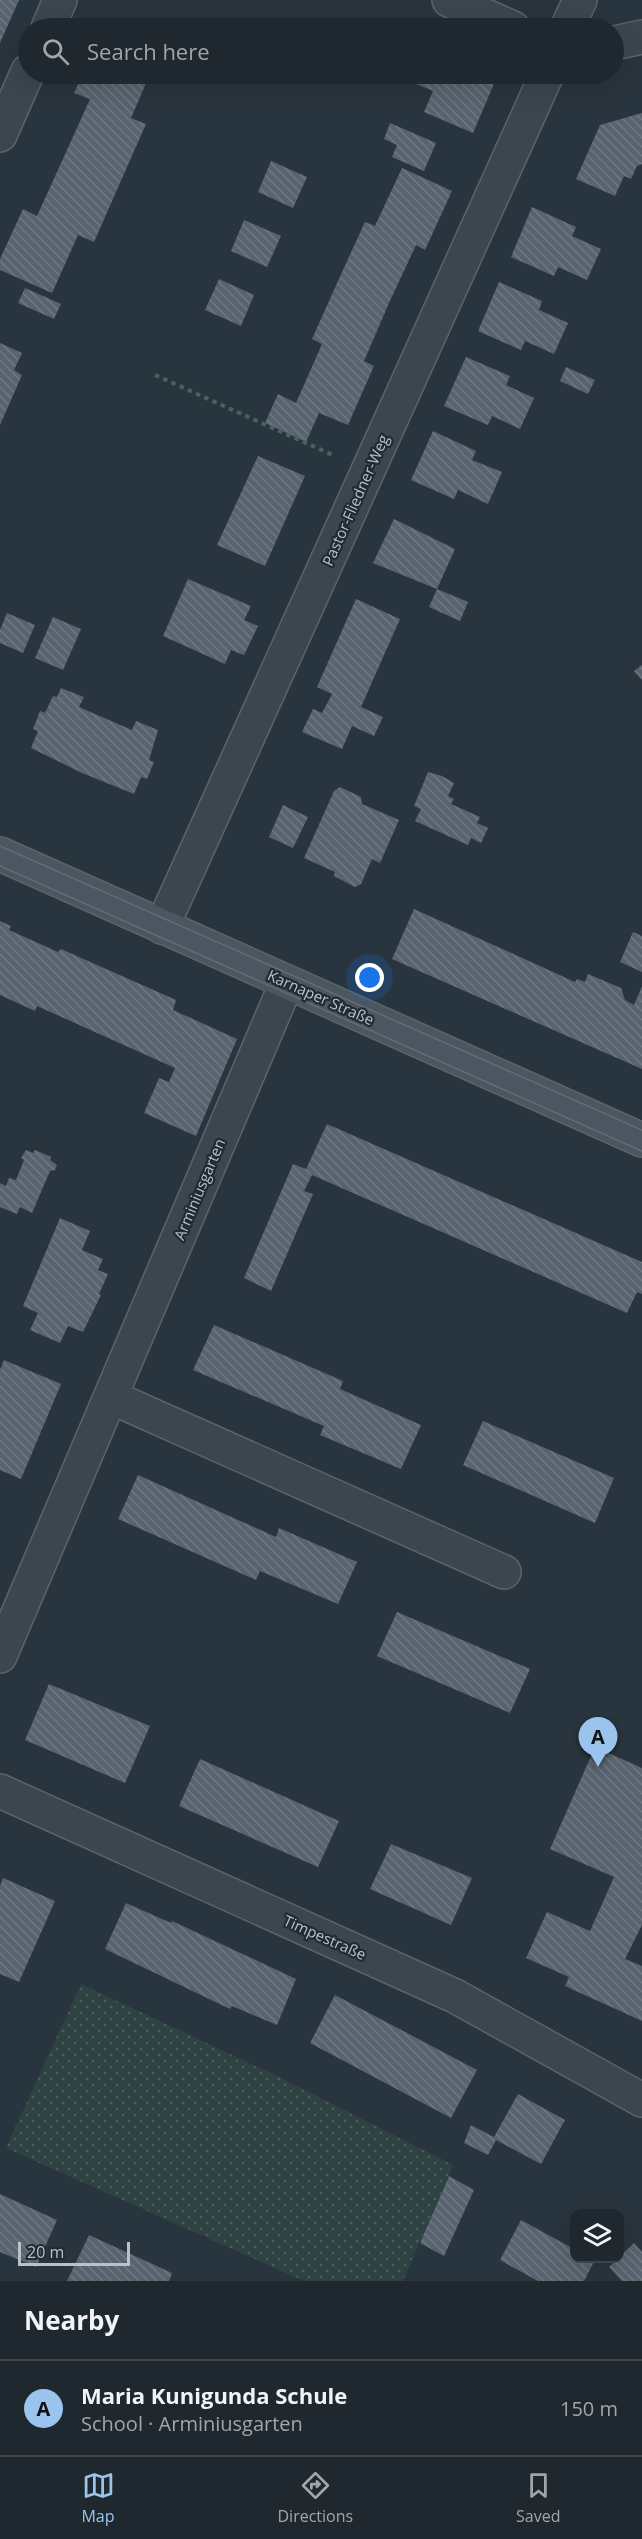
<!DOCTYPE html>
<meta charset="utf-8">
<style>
:root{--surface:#1f282e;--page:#273036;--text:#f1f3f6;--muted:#a1a6aa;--line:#3c444a;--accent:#9ac4ed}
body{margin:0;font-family:"Open Sans",sans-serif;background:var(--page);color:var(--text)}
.controls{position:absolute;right:18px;bottom:18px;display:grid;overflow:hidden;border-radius:12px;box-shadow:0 6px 24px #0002}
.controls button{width:54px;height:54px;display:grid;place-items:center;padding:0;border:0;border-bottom:2px solid var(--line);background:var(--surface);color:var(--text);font:30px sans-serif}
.scale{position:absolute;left:18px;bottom:15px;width:112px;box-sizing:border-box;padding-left:6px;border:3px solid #b9c1c9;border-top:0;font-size:16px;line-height:21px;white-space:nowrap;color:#b9c1c9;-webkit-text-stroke:4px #212b34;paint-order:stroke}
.you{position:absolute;left:370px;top:978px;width:21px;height:21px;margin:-15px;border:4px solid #fff;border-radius:50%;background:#1a73e8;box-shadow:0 0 0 9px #1a73e833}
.badge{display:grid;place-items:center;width:39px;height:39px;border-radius:50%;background:var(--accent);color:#111;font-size:20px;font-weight:700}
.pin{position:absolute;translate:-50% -50px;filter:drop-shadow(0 2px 3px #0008)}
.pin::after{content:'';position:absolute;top:32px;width:21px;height:18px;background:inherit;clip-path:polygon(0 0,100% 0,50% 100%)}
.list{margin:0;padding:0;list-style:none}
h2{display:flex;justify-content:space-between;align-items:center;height:78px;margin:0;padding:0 24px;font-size:26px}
h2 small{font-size:20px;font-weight:400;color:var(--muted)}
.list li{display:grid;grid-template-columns:39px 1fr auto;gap:18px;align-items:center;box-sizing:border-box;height:96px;padding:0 24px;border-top:2px solid var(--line)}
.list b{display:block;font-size:22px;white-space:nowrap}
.list p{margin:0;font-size:20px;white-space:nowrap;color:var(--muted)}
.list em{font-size:20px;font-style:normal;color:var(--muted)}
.icon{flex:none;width:33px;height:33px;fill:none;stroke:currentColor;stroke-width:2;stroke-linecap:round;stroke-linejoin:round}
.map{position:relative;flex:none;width:642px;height:2281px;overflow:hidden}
.search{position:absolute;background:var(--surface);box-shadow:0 6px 24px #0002;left:18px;right:18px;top:18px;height:66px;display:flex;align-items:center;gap:15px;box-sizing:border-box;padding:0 21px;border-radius:33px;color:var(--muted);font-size:22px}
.sheet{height:174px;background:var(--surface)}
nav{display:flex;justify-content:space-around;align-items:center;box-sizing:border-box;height:84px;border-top:2px solid var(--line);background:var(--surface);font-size:16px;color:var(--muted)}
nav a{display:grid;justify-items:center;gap:3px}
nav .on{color:var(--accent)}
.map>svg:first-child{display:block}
.park{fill:url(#park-dots)}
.building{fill:url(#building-back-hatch)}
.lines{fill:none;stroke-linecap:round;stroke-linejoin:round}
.street-casing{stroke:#5a646c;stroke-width:36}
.secondary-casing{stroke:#5a646c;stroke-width:36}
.path{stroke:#4d5f60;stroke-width:4;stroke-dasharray:4.5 4.5;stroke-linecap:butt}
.street{stroke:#3d464f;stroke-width:33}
.secondary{stroke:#4b5661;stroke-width:33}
.tram{stroke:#616d77;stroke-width:1.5}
.labels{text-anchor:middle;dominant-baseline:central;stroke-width:4.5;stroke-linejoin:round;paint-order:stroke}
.street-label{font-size:15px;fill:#b9c1c9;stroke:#212b34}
</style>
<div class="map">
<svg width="642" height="2281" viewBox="0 0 642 2281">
<defs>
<pattern id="park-dots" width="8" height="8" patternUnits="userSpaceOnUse" patternTransform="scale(1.5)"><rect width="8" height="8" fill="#2e4341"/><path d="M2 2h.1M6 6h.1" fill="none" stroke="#4a5c5b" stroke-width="1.8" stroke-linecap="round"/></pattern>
<pattern id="building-back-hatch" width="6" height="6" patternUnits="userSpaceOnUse" patternTransform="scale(1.5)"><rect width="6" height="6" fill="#57636e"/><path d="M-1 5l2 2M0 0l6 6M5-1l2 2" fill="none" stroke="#6d7881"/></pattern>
</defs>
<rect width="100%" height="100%" fill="#29353e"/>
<path class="park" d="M81,1984L277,2076L453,2165L403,2281H304L6,2148Z"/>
<g class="building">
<path d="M0,0H19L0,43Z"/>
<path d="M83,74H150L131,118L146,124L94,242L78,235L52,293L0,270V259L23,209L37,216L77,128L90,99L74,93Z"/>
<path d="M419,74H494L496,79L473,133L424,112L433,91L414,83Z"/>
<path d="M642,113V164L637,166L631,179L624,176L615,196L576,179L600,125Z"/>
<path d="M390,123L436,143L424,171L392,157L397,145L384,139Z"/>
<path d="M271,161L307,177L293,208L258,192Z"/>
<path d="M402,168L452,191L425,250L416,245L389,303L364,361L374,366L348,425L319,413L306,442L265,423L278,394L296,403L322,344L312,339L338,281L365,222L375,226Z"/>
<path d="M532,207L576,227L572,236L601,249L587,280L558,267L554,276L511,257Z"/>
<path d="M244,220L281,236L267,267L231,251Z"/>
<path d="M219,279L254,295L241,326L205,310Z"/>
<path d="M499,282L542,301L539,310L568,323L554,354L525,341L521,350L478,331Z"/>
<path d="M25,288L61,304L54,319L18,303Z"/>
<path d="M0,343L22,353L14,370L22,375L0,425Z"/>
<path d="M466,357L510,376L506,385L534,398L520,429L492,416L488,425L444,406Z"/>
<path d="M566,367L595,380L588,394L560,381Z"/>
<path d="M433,431L476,451L472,460L502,472L488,504L458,490L454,499L411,480Z"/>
<path d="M258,456L305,476L265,566L217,545Z"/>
<path d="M394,519L455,549L437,589L373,563Z"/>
<path d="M188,579L251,606L244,620L258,626L244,655L231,650L225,664L163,636Z"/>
<path d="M437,589L468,602L460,621L429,607Z"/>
<path d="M356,599L400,619L361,707L383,717L374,736L352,726L342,749L302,732L313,709L322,713L332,694L317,687Z"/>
<path d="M7,613L35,625L23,653L0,643V630Z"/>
<path d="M53,617L81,629L63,670L35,658Z"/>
<path d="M642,665V680L634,671Z"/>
<path d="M61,688L84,697L79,707L132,730L136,721L158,730L149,760L154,762L147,779L141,777L134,794L82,773L31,748L38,731L33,729L40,711L45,713L53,696L57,697Z"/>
<path d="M428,772L442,776L454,783L448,796L454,799L451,804L480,817L477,823L488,828L481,843L471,838L468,845L415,821L421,809L414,806Z"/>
<path d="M340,787L361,797L362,804L399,820L380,863L372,859L361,884L355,887L334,876L335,872L304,858L334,791Z"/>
<path d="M283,805L308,817L293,848L269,837Z"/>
<path d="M414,909L575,982L577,979L585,982L588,974L621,988L625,1000L634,1005L642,986V1069L392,959Z"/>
<path d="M0,921L11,926L9,930L58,952L61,949L176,1000L173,1010L237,1039L196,1136L144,1113L159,1078L169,1082L175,1068L37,1006L35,1011L0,995Z"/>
<path d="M633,932L642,936V972L620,962Z"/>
<path d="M327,1124L642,1262V1294L637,1292L627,1313L312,1175L304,1191L313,1194L271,1291L244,1278L293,1164L306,1169Z"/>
<path d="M26,1150L33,1153L35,1150L51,1157L50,1160L57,1165L55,1170L50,1171L32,1213L20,1207L17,1214L0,1207V1183L6,1186L9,1178L16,1180L24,1160L21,1158Z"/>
<path d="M60,1218L90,1231L82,1250L103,1259L98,1270L108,1274L99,1294L101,1295L83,1332L68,1326L60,1343L30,1330L38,1313L23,1306Z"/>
<path d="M214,1325L343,1381L340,1389L421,1425L401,1469L320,1435L324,1426L193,1370Z"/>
<path d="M4,1360L61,1384L21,1479L0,1470V1370Z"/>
<path d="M483,1421L614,1478L595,1523L463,1465Z"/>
<path d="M138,1475L276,1537L279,1528L357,1562L338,1604L260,1571L256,1580L118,1519Z"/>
<path d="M397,1612L530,1669L510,1713L377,1656Z"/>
<path d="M49,1684L150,1726L125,1783L25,1740Z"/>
<path d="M595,1747L642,1768V1925L625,1959L642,1966V2021L565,1986L569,1977L526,1958L547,1912L590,1931L614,1877L550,1849Z"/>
<path d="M200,1759L339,1821L318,1867L179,1806Z"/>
<path d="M391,1844L472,1878L451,1925L370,1889Z"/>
<path d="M3,1878L55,1901L19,1982L0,1974V1886Z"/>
<path d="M126,1903L171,1923L172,1921L296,1979L277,2025L232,2006L230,2009L105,1949Z"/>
<path d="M335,1995L477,2070L451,2118L310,2043Z"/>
<path d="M518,2094L565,2120L541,2164L496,2140L488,2155L464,2143L471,2125L494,2137Z"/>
<path d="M449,2176L474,2190L444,2256L420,2243Z"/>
<path d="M0,2194L57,2220L36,2267L0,2252Z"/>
<path d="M521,2220L574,2249V2259L595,2260L584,2281H538L500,2260Z"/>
<path d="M89,2235L172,2273L169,2281H67Z"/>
<path d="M634,2243L642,2252V2281H622L609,2267Z"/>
</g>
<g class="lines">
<defs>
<g id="street">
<path d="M449,0L513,28"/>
<path d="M48,28L60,0"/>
<path d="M567,28L580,0"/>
<path d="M614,43L642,37"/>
<path d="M0,135L28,71"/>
<path d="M162,927L547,74"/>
<path d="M111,1397L504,1572"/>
<path d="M0,1656L287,982"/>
<path d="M0,1791L455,1996L642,2100"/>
</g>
<path id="secondary" d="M0,854L642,1140"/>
</defs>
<use href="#street" class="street-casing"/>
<use href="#secondary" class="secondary-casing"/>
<path class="path" d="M155,375L335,456"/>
<use href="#street" class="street"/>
<use href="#secondary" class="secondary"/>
<g class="tram">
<path d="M0,846L642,1130"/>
<path d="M0,866L642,1151"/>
</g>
</g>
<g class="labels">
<g class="street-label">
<text transform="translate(355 500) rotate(-66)">Pastor-Fliedner-Weg</text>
<text transform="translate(321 997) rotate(24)">Karnaper Straße</text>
<text transform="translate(199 1189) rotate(-67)">Arminiusgarten</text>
<text transform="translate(325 1937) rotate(24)">Timpestraße</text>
</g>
</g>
</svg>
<div class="controls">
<button><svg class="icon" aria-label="layers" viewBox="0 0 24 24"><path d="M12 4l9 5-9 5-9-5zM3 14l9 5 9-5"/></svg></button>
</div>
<div class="scale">20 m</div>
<div class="you"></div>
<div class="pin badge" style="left:598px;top:1767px">A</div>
<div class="search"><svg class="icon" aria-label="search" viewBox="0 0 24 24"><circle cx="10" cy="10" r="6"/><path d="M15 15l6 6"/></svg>Search here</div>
</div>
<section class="sheet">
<h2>Nearby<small></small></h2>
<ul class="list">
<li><span class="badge">A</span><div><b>Maria Kunigunda Schule</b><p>School · Arminiusgarten</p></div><em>150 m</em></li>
</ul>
</section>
<nav>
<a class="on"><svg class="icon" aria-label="map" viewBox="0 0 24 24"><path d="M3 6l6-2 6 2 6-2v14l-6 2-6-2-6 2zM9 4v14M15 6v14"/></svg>Map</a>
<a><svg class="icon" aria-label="directions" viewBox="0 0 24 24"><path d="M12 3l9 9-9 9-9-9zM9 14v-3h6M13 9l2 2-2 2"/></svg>Directions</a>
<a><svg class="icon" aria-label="saved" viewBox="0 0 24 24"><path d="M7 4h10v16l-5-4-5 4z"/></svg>Saved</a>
</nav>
